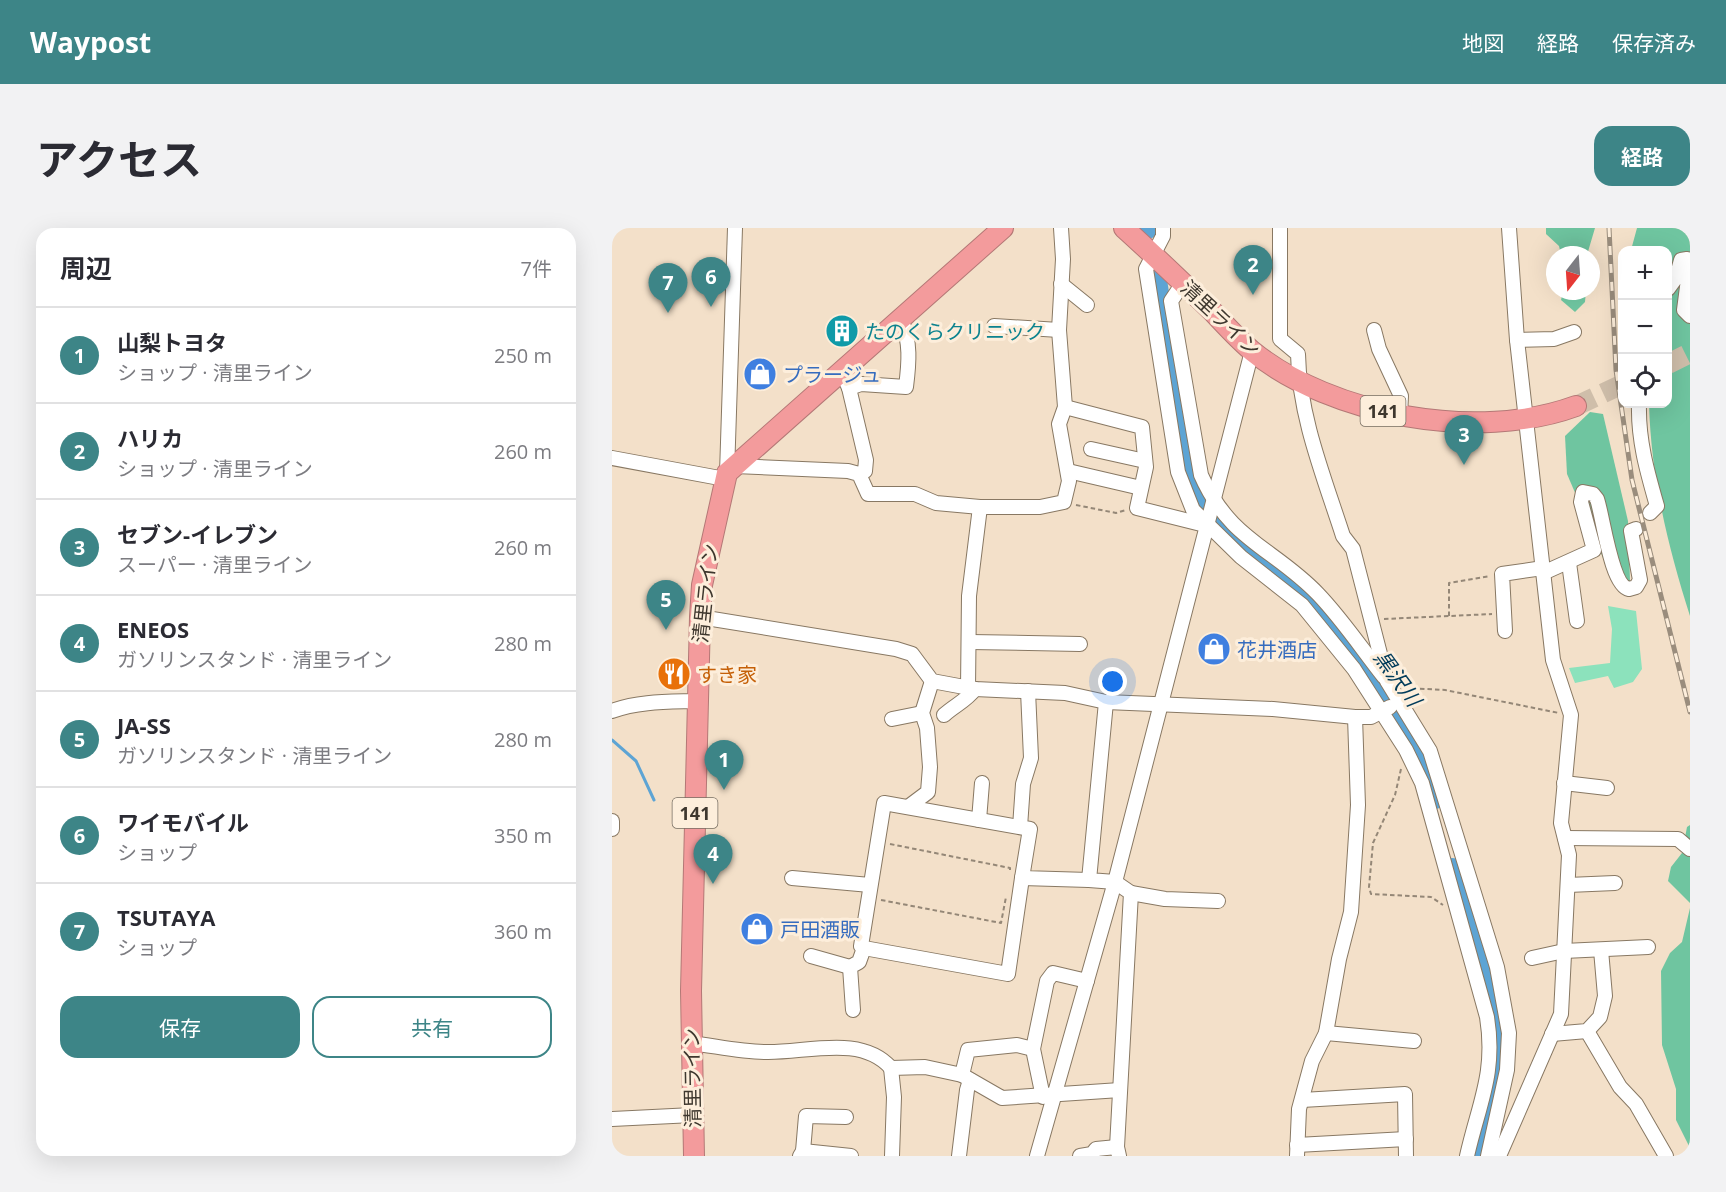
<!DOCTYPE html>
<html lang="ja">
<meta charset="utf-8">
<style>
:root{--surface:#fff;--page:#f2f2f3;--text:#2b2b33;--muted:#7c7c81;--line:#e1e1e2;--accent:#3d8587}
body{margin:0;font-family:"Open Sans","Noto Sans JP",sans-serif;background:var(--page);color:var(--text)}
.controls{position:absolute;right:18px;top:18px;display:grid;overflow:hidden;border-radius:12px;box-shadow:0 6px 24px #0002}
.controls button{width:54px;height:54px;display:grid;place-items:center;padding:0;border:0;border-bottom:2px solid var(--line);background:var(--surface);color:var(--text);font:30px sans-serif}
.compass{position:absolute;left:934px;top:18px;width:54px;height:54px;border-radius:50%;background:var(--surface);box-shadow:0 6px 24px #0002;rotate:197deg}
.you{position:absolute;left:501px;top:454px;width:21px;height:21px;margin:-15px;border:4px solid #fff;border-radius:50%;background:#1a73e8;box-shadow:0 0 0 9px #1a73e833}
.badge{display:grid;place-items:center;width:39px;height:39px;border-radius:50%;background:var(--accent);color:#fff;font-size:20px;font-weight:700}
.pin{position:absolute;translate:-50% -50px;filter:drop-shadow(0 2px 3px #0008)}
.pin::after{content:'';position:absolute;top:32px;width:21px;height:18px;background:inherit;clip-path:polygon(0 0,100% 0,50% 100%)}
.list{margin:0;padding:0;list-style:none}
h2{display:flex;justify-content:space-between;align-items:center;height:78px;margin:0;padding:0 24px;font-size:26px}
h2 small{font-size:20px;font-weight:400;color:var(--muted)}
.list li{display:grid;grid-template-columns:39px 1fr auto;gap:18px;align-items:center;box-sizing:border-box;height:96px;padding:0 24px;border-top:2px solid var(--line)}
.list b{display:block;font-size:22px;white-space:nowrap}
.list p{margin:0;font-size:20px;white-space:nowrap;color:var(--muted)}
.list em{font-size:20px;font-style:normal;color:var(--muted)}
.actions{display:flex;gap:12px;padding:18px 24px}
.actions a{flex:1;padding:14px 0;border:2px solid var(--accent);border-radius:18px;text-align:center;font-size:21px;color:var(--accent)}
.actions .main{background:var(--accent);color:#fff}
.icon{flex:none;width:33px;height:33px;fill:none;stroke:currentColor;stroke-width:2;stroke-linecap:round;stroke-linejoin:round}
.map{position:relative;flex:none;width:1078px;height:928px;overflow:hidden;border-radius:18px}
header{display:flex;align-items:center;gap:36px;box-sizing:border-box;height:84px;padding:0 30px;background:var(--accent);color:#fff}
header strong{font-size:28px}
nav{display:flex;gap:33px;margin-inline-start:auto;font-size:21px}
.intro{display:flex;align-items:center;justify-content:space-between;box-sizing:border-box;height:144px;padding:0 36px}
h1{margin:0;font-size:42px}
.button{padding:15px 27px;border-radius:18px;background:var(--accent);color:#fff;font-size:21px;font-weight:700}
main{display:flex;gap:36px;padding:0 36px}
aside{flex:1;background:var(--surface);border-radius:18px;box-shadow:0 6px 24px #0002}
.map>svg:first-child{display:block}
.green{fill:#8ce2bc}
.forest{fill:#6fc5a0}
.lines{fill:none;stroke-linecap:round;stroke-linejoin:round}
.stream{stroke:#5da4d4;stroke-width:3}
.river{stroke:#5da4d4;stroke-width:20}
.highway-tunnel{stroke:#cfbeaa;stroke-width:20;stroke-dasharray:20 10;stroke-linecap:butt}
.minor-casing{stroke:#887863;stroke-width:16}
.highway-casing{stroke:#b47876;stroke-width:22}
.path{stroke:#948777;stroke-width:2;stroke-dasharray:4.5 3;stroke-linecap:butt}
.minor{stroke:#fff;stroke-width:14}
.highway{stroke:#f39b9c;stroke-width:20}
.rail-casing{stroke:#9a8d7d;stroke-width:5}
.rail{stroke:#fdeedb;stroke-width:3;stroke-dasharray:9;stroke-linecap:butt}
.labels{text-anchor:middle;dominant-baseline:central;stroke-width:6;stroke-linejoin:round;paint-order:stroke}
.shield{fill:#fdeedb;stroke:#776e62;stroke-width:1.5}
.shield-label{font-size:18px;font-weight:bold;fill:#3e372e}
.street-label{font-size:20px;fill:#3e372e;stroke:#fdeedb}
.culture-label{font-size:20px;fill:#0d838f;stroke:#fdeedb;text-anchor:start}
.shop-label{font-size:20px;fill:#366cbe;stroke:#fdeedb;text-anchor:start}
.food-label{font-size:20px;fill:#c56008;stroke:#fdeedb;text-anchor:start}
.water-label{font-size:21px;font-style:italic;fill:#003b5a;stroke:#fdeedb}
</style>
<header>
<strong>Waypost</strong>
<nav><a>地図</a><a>経路</a><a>保存済み</a></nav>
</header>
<div class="intro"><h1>アクセス</h1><a class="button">経路</a></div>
<main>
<aside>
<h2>周辺<small>7件</small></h2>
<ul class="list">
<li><span class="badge">1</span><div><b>山梨トヨタ</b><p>ショップ · 清里ライン</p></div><em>250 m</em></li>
<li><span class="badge">2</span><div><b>ハリカ</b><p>ショップ · 清里ライン</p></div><em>260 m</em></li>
<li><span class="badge">3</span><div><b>セブン-イレブン</b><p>スーパー · 清里ライン</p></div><em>260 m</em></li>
<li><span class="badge">4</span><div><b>ENEOS</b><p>ガソリンスタンド · 清里ライン</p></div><em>280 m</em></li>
<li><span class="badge">5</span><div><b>JA-SS</b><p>ガソリンスタンド · 清里ライン</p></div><em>280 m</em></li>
<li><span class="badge">6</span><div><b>ワイモバイル</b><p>ショップ</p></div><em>350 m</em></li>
<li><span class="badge">7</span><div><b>TSUTAYA</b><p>ショップ</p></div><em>360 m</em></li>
</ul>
<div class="actions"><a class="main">保存</a><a>共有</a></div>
</aside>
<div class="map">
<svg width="1078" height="928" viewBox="0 0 1078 928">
<rect width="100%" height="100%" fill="#f3e0c9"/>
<path class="green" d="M996,378L1024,383L1030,441L1021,454L1002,460L996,448L963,455L957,440L998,435L1000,401Z"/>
<g class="forest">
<path d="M934,0H983L975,27H949L947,18L934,6Z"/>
<path d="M1025,0H1078V388C1056,319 1039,249 1037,176H1056V22H1019Z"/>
<path d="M951,63H974L973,74L963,84L949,72Z"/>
<path d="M978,184L991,186L1016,293L1018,353H1001L955,246L953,208Z"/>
<path d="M1078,597V675L1056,653L1059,639L1070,625L1075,599Z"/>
<path d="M1078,680V920L1064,892V861L1050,817L1049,743L1058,725L1070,714Z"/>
</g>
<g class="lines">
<path class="stream" d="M0,512L24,533L42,572"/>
<g class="river">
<path d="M536,1V0"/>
<path d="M545,52L573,231L582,266L612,303L688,364L755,446L808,526L821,572"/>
<path d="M840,640L884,788L887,819L862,928"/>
</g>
<g class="highway-tunnel">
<path d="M1056,136L1078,125"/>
<path d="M964,178L1011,156"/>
</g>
<defs>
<g id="minor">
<path d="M551,0V8L534,41L566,244L581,282L629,329L690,377L742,441L794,522L810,555L875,789C884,845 867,875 855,928"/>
<path d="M668,0V111L686,126C687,188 712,249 731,308L741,321L775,453L818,523L885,739L897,805L895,842L876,928"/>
<path d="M571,55L559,73L589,247C618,313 662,320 706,366C730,391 750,421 772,449"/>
<path d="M449,56L475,77"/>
<path d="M1056,61L1064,50L1069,32L1075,31L1078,36L1072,82L1078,88"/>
<path d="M382,98L447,102"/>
<path d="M762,102L767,121L789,168L788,187"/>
<path d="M905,112L942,111L962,104"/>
<path d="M234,153L237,160L254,232L253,243L247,246"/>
<path d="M237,160L249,156L294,159C297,135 299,114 289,91"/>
<path d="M1027,176C1026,212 1035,243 1045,278L1038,285"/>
<path d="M453,179L530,199L534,239L525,280L593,297"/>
<path d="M479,221L533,233"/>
<path d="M0,230L113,251"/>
<path d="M123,238L236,243L247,246L256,266H303L324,275L368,279H428L452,274L457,253L447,196L453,179L447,102L451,31L449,0"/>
<path d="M456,243L529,260"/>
<path d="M115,245L123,0"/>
<path d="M957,335L965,393"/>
<path d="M931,345L982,322L969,274L971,264L981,266L985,271C991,288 999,358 1017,361L1024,359L1028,352L1019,303L1024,301"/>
<path d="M88,389L284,421L300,426L320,453L363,461L453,465L494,474L477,652L503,654L519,665L505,919L507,928"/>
<path d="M893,403L890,346L931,340"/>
<path d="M358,414L468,416"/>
<path d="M356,460L357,368L368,279"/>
<path d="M494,474L661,481L743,489H759L778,479"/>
<path d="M0,483C27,473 57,474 85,473"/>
<path d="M332,487C343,477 354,473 363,461"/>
<path d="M280,491L310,485"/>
<path d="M952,555L995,560"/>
<path d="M296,579L316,564L318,539L315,500L310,485L320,453"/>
<path d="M367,592L370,555"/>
<path d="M0,593V601"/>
<path d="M408,599L411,556L419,530L416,463"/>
<path d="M953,610L1066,611L1078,621"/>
<path d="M180,650L258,657"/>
<path d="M956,657L1003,655"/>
<path d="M519,665L553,671L606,673"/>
<path d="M252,720L396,746L410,650"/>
<path d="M199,728L238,739"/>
<path d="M920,730L952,723L1036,719"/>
<path d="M241,782L238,739L247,734L252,720L249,718L272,575L418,601L410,650L477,652"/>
<path d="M975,803L1008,859L1024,876L1054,928"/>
<path d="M714,805L802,813"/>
<path d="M940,806L975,803L988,789L993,768L989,722"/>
<path d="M79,815C104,818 129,824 154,824C194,825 249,806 279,840L313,839L350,847L390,870L508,862"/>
<path d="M279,840L282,869L280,928"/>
<path d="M350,847L356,822L405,817L421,821"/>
<path d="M431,869L421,821L435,753L441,745L475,753"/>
<path d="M690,872L793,866L794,928"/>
<path d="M0,891L81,887"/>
<path d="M685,917L794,911"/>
<path d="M191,923L239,928"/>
<path d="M188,928L191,923L194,888L234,889"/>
<path d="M347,928L355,862L358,852"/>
<path d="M425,928L503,654L640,123"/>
<path d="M468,928L480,926L484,921L505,919"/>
<path d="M685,928L687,881L700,833L714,805L727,731L739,684L746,577L743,489"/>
<path d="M887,928L949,786L957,627L949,595L959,487L941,432L905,112L897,0"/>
</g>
<g id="highway">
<path d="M512,0C542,27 572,56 601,84C613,97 626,111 640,123C720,188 866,214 964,178"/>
<path d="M82,928L79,763L88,389L90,357L115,245L391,0"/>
</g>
</defs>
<use href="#minor" class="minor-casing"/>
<use href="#highway" class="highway-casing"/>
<g class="path">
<path d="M464,277L504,285L514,282"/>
<path d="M837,388V355L878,348"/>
<path d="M772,391L880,386"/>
<path d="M793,460L833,462L947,485"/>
<path d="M789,541L783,567L761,615L757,659L759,666L819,669L831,677"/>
<path d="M278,616L398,640V643"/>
<path d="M269,672L389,695L394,669"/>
</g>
<use href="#minor" class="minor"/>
<use href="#highway" class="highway"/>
<defs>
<path id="rail" d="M997,0L1004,142L1020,252L1078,484"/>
</defs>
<use href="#rail" class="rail-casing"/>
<use href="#rail" class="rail"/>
</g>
<defs>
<symbol id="building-disc" viewBox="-11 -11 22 22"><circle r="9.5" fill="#0f9aa8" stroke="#fdeedb"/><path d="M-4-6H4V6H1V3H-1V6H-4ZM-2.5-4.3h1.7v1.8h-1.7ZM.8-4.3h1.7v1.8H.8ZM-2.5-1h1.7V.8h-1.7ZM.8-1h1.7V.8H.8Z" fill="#fff"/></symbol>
<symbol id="shop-disc" viewBox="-11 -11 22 22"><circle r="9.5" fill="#3f7fe0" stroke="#fdeedb"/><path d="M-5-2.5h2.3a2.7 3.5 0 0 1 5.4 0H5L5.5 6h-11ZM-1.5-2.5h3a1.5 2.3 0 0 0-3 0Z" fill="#fff"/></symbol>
<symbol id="restaurant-disc" viewBox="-11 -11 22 22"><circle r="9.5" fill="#e8710a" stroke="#fdeedb"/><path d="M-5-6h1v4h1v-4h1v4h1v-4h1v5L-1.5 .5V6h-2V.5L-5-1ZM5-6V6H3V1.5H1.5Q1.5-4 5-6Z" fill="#fff"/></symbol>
</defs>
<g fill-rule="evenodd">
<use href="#building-disc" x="211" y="84" width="38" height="38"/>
<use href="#shop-disc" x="129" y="127" width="38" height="38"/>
<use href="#shop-disc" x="583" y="402" width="38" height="38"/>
<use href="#restaurant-disc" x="43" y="427" width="38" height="38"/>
<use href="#shop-disc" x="126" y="682" width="38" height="38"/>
</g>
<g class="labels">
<g class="shield">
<rect x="748.5" y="168" width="45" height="30" rx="4.5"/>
<rect x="60.5" y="570" width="45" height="30" rx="4.5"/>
</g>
<g class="shield-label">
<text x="771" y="183">141</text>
<text x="83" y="585">141</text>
</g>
<g class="street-label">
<text transform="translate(609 90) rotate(43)">清里ライン</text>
<text transform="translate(93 365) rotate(-84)">清里ライン</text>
<text transform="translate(80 850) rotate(-91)">清里ライン</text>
</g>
<g class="culture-label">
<text x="253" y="103">たのくらクリニック</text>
</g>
<g class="shop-label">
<text x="171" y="146">プラージュ</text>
<text x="625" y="421">花井酒店</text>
<text x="168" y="701">戸田酒販</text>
</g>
<g class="food-label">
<text x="85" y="446">すき家</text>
</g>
<g class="water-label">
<text transform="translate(786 450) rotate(54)">黒沢川</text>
</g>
</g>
</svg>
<div class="controls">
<button>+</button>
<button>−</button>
<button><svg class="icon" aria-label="locate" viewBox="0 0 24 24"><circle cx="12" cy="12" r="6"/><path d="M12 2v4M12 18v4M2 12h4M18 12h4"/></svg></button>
</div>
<svg class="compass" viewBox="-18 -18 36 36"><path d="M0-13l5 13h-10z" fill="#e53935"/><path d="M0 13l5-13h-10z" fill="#7c7c81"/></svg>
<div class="you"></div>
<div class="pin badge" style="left:112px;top:562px">1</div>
<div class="pin badge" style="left:641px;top:67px">2</div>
<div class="pin badge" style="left:852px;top:237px">3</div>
<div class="pin badge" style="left:101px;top:656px">4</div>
<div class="pin badge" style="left:54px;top:402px">5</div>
<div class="pin badge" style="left:99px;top:79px">6</div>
<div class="pin badge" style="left:56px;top:85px">7</div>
</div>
</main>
